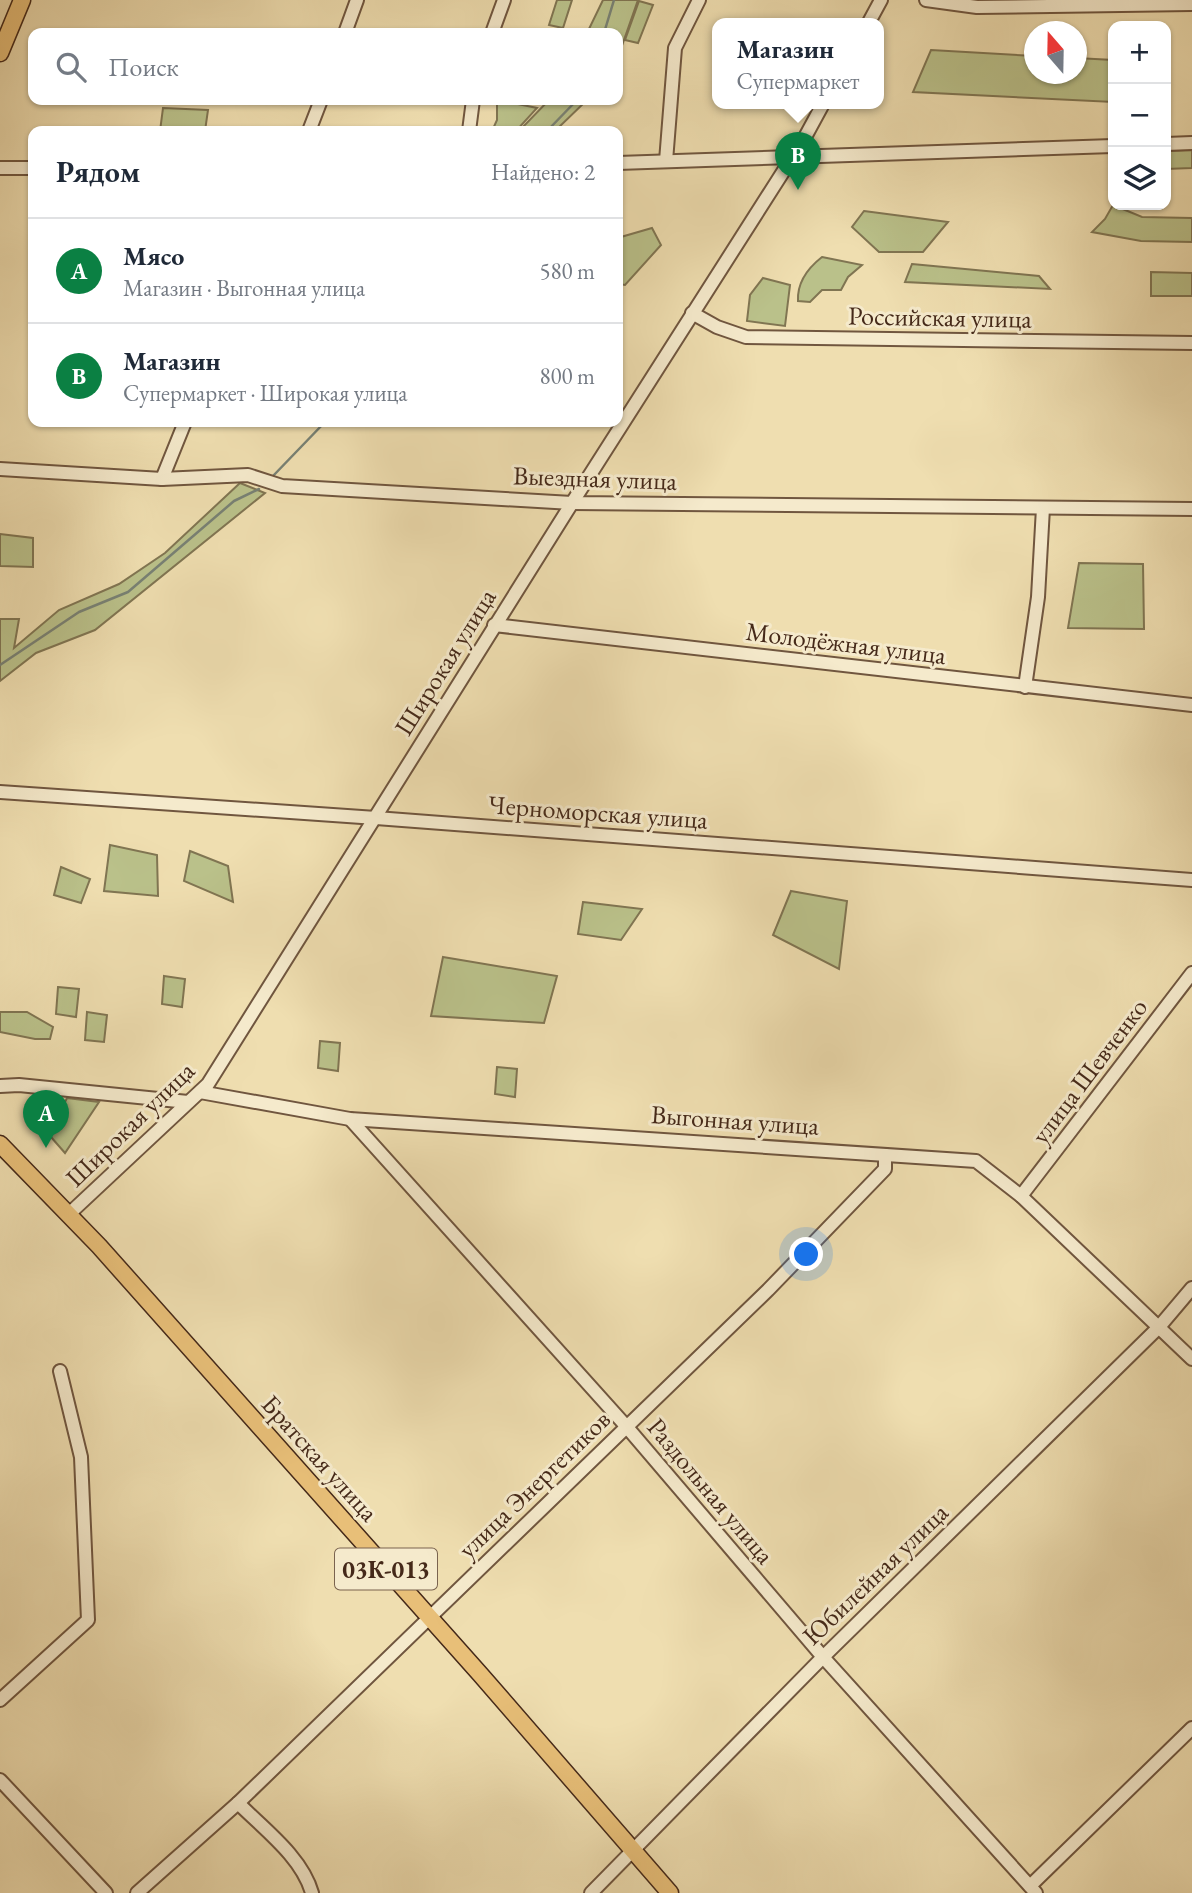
<!DOCTYPE html>
<html lang="ru">
<meta charset="utf-8">
<style>
:root{--surface:#fff;--page:#f2f2f3;--text:#1f2937;--muted:#747a83;--line:#e0e1e3;--accent:#0b8043}
body{margin:0;font-family:"EB Garamond",serif;background:var(--page);color:var(--text)}
.controls{position:absolute;right:21px;top:21px;display:grid;overflow:hidden;border-radius:14px;box-shadow:0 2px 5px #0004}
.controls button{width:63px;height:63px;display:grid;place-items:center;padding:0;border:0;border-bottom:2px solid var(--line);background:var(--surface);color:var(--text);font:35px sans-serif}
.compass{position:absolute;left:1024px;top:21px;width:63px;height:63px;border-radius:50%;background:var(--surface);box-shadow:0 2px 5px #0004;rotate:340deg}
.you{position:absolute;left:807px;top:1255px;width:24px;height:24px;margin:-18px;border:5px solid #fff;border-radius:50%;background:#1a73e8;box-shadow:0 0 0 10px #1a73e833}
.badge{display:grid;place-items:center;width:46px;height:46px;border-radius:50%;background:var(--accent);color:#fff;font-size:23px;font-weight:700}
.pin{position:absolute;translate:-50% -58px;filter:drop-shadow(0 2px 4px #0008)}
.pin::after{content:'';position:absolute;top:37px;width:24px;height:21px;background:inherit;clip-path:polygon(0 0,100% 0,50% 100%)}
.popup{position:absolute;left:712px;top:18px;width:172px;height:91px;box-sizing:border-box;display:grid;place-content:center;border-radius:14px;background:var(--surface);filter:drop-shadow(0 2px 5px #0005);font-size:23px;white-space:nowrap;color:var(--muted)}
.popup b{font-size:26px;color:var(--text)}
.popup::after{content:'';position:absolute;left:50%;top:100%;margin-left:-14px;border:14px solid transparent;border-top-color:var(--surface)}
.list{margin:0;padding:0;list-style:none}
h2{display:flex;justify-content:space-between;align-items:center;height:91px;margin:0;padding:0 28px;font-size:30px}
h2 small{font-size:23px;font-weight:400;color:var(--muted)}
.list li{display:grid;grid-template-columns:46px 1fr auto;gap:21px;align-items:center;box-sizing:border-box;height:105px;padding:0 28px;border-top:2px solid var(--line)}
.list b{display:block;font-size:26px;white-space:nowrap}
.list p{margin:0;font-size:23px;white-space:nowrap;color:var(--muted)}
.list em{font-size:23px;font-style:normal;color:var(--muted)}
.icon{flex:none;width:38px;height:38px;fill:none;stroke:currentColor;stroke-width:2;stroke-linecap:round;stroke-linejoin:round}
.map{position:relative;flex:none;width:1192px;height:1893px;overflow:hidden}
.search{position:absolute;background:var(--surface);box-shadow:0 2px 5px #0004;left:28px;top:28px;width:595px;height:77px;display:flex;align-items:center;gap:18px;box-sizing:border-box;padding:0 24px;border-radius:14px;color:var(--muted);font-size:26px}
.panel{position:absolute;background:var(--surface);box-shadow:0 2px 5px #0004;left:28px;top:126px;width:595px;height:301px;border-radius:14px}
.map>svg:first-child{display:block}
.green{fill:#bac18a;stroke:#807552;stroke-width:2}
.lines{fill:none;stroke-linecap:round;stroke-linejoin:round}
.stream{stroke:#788174;stroke-width:2.5}
.minor-casing{stroke:#70563f;stroke-width:16}
.major-casing{stroke:#452919;stroke-width:19}
.minor{stroke:#f5eacc;stroke-width:12}
.major{stroke:#e8bf78;stroke-width:16}
.labels{text-anchor:middle;dominant-baseline:central;stroke-width:6;stroke-linejoin:round;paint-order:stroke}
.shield{fill:#f5eacc;stroke:#7a634f;stroke-width:2}
.shield-label{font-size:24px;font-weight:bold;fill:#452919}
.street-label{font-size:26px;fill:#452919;stroke:#f5eacc}
</style>
<div class="map">
<svg width="1192" height="1893" viewBox="0 0 1192 1893">
<rect width="100%" height="100%" fill="#efdeb0"/>
<filter id="stains"><feTurbulence type="fractalNoise" baseFrequency=".00286" numOctaves="4"/><feColorMatrix values="0 0 0 0 .2 0 0 0 0 .09 0 0 0 0 .02 0 0 0 .5 -.17"/></filter>
<radialGradient id="worn" r=".72"><stop offset=".6" stop-color="#630" stop-opacity="0"/><stop offset="1" stop-color="#630" stop-opacity=".3"/></radialGradient>
<g class="green">
<path d="M557,0H572L563,28L549,25Z"/>
<path d="M603,0H638L618,57V33H587Z"/>
<path d="M639,1L653,5L638,43L625,40Z"/>
<path d="M931,50L1034,56V74H1076L1077,58L1113,60V102L913,92Z"/>
<path d="M497,100H498L537,108L516,131H492L497,120Z"/>
<path d="M549,100H587L555,131H519Z"/>
<path d="M163,108L208,110L205,131H160Z"/>
<path d="M1192,150V168L1166,169V151Z"/>
<path d="M1113,205L1142,217L1192,218V242L1141,241L1092,232L1105,219Z"/>
<path d="M864,211L948,222L923,252H879L852,227Z"/>
<path d="M652,228L661,245L625,285L618,284V240L621,237Z"/>
<path d="M822,257L862,265L848,277L841,290H822L810,302L798,301C797,283 808,268 822,257Z"/>
<path d="M912,264L1039,276L1050,289L905,282Z"/>
<path d="M1151,272L1192,273V296H1151Z"/>
<path d="M763,278L790,285L785,326L747,321L750,295Z"/>
<path d="M240,483L265,493L95,630L36,653L0,681V619H19L14,648L59,610L119,584L165,553Z"/>
<path d="M0,534L33,538V567L0,566Z"/>
<path d="M1079,563L1143,564L1144,629L1068,628Z"/>
<path d="M110,845L157,855L158,896L104,891Z"/>
<path d="M190,851L228,866L233,902L184,881Z"/>
<path d="M61,867L90,879L81,903L54,895Z"/>
<path d="M791,891L847,901L839,969L773,935Z"/>
<path d="M583,902L642,909L621,940L578,934Z"/>
<path d="M443,957L557,976L544,1023L431,1016Z"/>
<path d="M164,976L185,979L182,1007L162,1004Z"/>
<path d="M58,987L79,989L76,1017L56,1014Z"/>
<path d="M0,1012H27L53,1027L50,1039H35L0,1032Z"/>
<path d="M87,1012L107,1015L104,1042L85,1040Z"/>
<path d="M320,1041L340,1043L338,1071L318,1068Z"/>
<path d="M497,1067L517,1069L515,1097L495,1094Z"/>
<path d="M67,1098L99,1102L65,1153L44,1129L58,1116Z"/>
</g>
<g class="lines">
<g class="stream">
<path d="M604,33L614,0"/>
<path d="M547,131L577,100"/>
<path d="M272,477L325,422"/>
<path d="M0,665L79,612L128,592L234,501L259,489"/>
</g>
<defs>
<g id="minor">
<path d="M926,0L977,7L1192,4"/>
<path d="M868,24L881,0"/>
<path d="M345,33L357,0"/>
<path d="M492,33L504,0"/>
<path d="M309,131L321,100"/>
<path d="M469,131L473,100"/>
<path d="M1166,144L1192,143"/>
<path d="M666,161L675,48L699,0"/>
<path d="M618,163L1113,146"/>
<path d="M0,168H33"/>
<path d="M692,313L717,327L746,337L1192,343"/>
<path d="M0,469L162,479L248,475L282,486L572,503L1192,509"/>
<path d="M162,479L185,422"/>
<path d="M494,625L1192,705"/>
<path d="M1025,687L1038,597L1043,508"/>
<path d="M0,792L376,818L1192,880"/>
<path d="M0,1086L19,1085L188,1102"/>
<path d="M200,1092L350,1119L976,1161L1021,1196L1192,1359"/>
<path d="M350,1119L626,1426L823,1657L1036,1893"/>
<path d="M1021,1196L1192,973"/>
<path d="M69,1214L208,1084L572,503L804,139L823,104"/>
<path d="M0,1700L88,1620L81,1457L60,1371"/>
<path d="M0,1780L106,1893"/>
<path d="M238,1803C264,1829 302,1857 312,1893"/>
<path d="M1030,1886L1192,1728"/>
<path d="M137,1893L238,1803L768,1290L885,1169V1155"/>
<path d="M591,1893L823,1657L1159,1327L1192,1288"/>
</g>
<g id="major">
<path d="M0,53L22,0"/>
<path d="M0,1144L99,1246L480,1674L670,1893"/>
</g>
</defs>
<use href="#minor" class="minor-casing"/>
<use href="#major" class="major-casing"/>
<use href="#minor" class="minor"/>
<use href="#major" class="major"/>
</g>
<g class="labels">
<rect class="shield" x="335" y="1548.5" width="102" height="41" rx="5"/>
<g class="shield-label">
<text x="386" y="1569">03К-013</text>
</g>
<g class="street-label">
<text transform="translate(940 317) rotate(1)">Российская улица</text>
<text transform="translate(595 478) rotate(2)">Выездная улица</text>
<text transform="translate(846 643) rotate(7)">Молодёжная улица</text>
<text transform="translate(445 662) rotate(-58)">Широкая улица</text>
<text transform="translate(598 812) rotate(4)">Черноморская улица</text>
<text transform="translate(1089 1071) rotate(-53)">улица Шевченко</text>
<text transform="translate(735 1120) rotate(4)">Выгонная улица</text>
<text transform="translate(130 1124) rotate(-44)">Широкая улица</text>
<text transform="translate(320 1458) rotate(48)">Братская улица</text>
<text transform="translate(534 1484) rotate(-44)">улица Энергетиков</text>
<text transform="translate(711 1491) rotate(50)">Раздольная улица</text>
<text transform="translate(875 1574) rotate(-44)">Юбилейная улица</text>
</g>
</g>
<rect width="100%" height="100%" filter="url(#stains)"/>
<rect width="100%" height="100%" fill="url(#worn)"/>
</svg>
<div class="controls">
<button>+</button>
<button>−</button>
<button><svg class="icon" aria-label="layers" viewBox="0 0 24 24"><path d="M12 4l9 5-9 5-9-5zM3 14l9 5 9-5"/></svg></button>
</div>
<svg class="compass" viewBox="-18 -18 36 36"><path d="M0-13l5 13h-10z" fill="#e53935"/><path d="M0 13l5-13h-10z" fill="#747a83"/></svg>
<div class="you"></div>
<div class="pin badge" style="left:46px;top:1148px">A</div>
<div class="pin badge" style="left:798px;top:190px">B</div>
<div class="popup"><b>Магазин</b>Супермаркет</div>
<div class="search"><svg class="icon" aria-label="search" viewBox="0 0 24 24"><circle cx="10" cy="10" r="6"/><path d="M15 15l6 6"/></svg>Поиск</div>
<section class="panel">
<h2>Рядом<small>Найдено: 2</small></h2>
<ul class="list">
<li><span class="badge">A</span><div><b>Мясо</b><p>Магазин · Выгонная улица</p></div><em>580 m</em></li>
<li><span class="badge">B</span><div><b>Магазин</b><p>Супермаркет · Широкая улица</p></div><em>800 m</em></li>
</ul>
</section>
</div>
